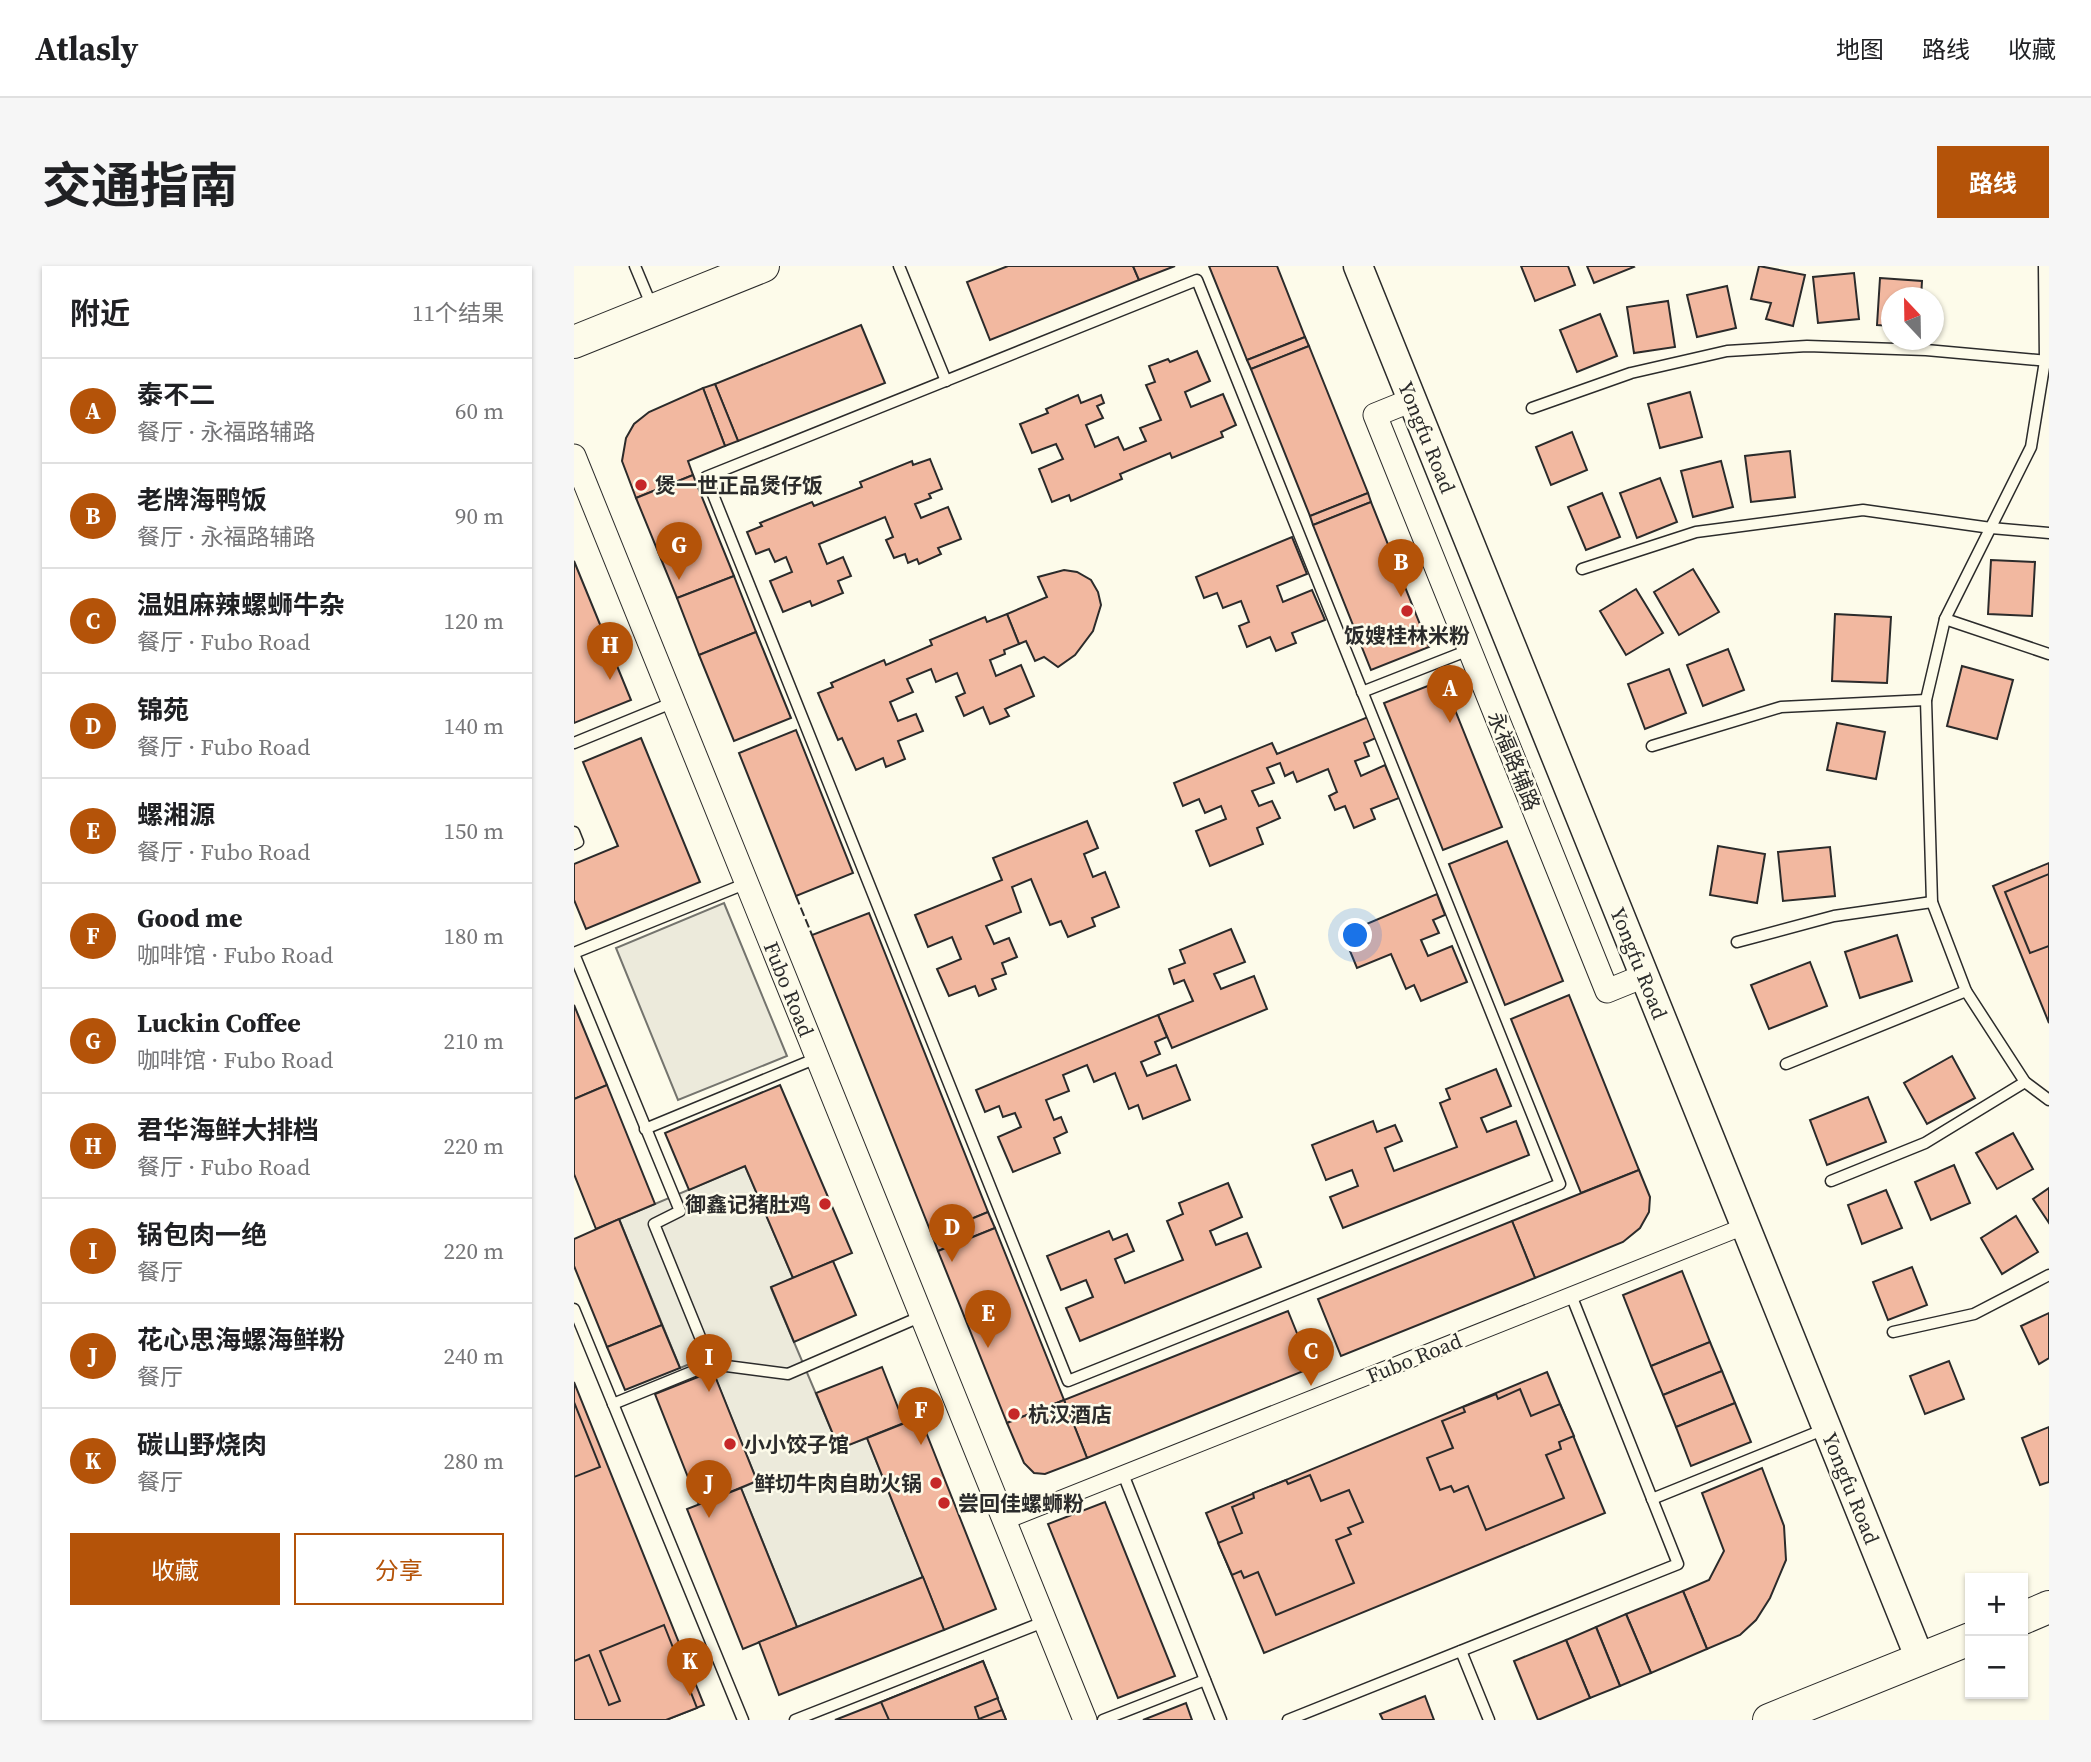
<!DOCTYPE html>
<html lang="zh">
<meta charset="utf-8">
<style>
:root{--surface:#fff;--page:#f6f6f6;--text:#202124;--muted:#757577;--line:#e0e0e0;--accent:#b45309}
body{margin:0;font-family:"Source Serif 4","Noto Sans SC",serif;background:var(--page);color:var(--text)}
.controls{position:absolute;right:21px;bottom:21px;display:grid;overflow:hidden;border-radius:0px;box-shadow:0 2px 5px #0004}
.controls button{width:63px;height:63px;display:grid;place-items:center;padding:0;border:0;border-bottom:2px solid var(--line);background:var(--surface);color:var(--text);font:35px sans-serif}
.compass{position:absolute;left:1307px;top:21px;width:63px;height:63px;border-radius:50%;background:var(--surface);box-shadow:0 2px 5px #0004;rotate:338deg}
.you{position:absolute;left:782px;top:670px;width:24px;height:24px;margin:-18px;border:5px solid #fff;border-radius:50%;background:#1a73e8;box-shadow:0 0 0 10px #1a73e833}
.badge{display:grid;place-items:center;width:46px;height:46px;border-radius:50%;background:var(--accent);color:#fff;font-size:23px;font-weight:700}
.pin{position:absolute;translate:-50% -58px;filter:drop-shadow(0 2px 4px #0008)}
.pin::after{content:'';position:absolute;top:37px;width:24px;height:21px;background:inherit;clip-path:polygon(0 0,100% 0,50% 100%)}
.list{margin:0;padding:0;list-style:none}
h2{display:flex;justify-content:space-between;align-items:center;height:91px;margin:0;padding:0 28px;font-size:30px}
h2 small{font-size:23px;font-weight:400;color:var(--muted)}
.list li{display:grid;grid-template-columns:46px 1fr auto;gap:21px;align-items:center;box-sizing:border-box;height:105px;padding:0 28px;border-top:2px solid var(--line)}
.list b{display:block;font-size:26px;white-space:nowrap}
.list p{margin:0;font-size:23px;white-space:nowrap;color:var(--muted)}
.list em{font-size:23px;font-style:normal;color:var(--muted)}
.actions{display:flex;gap:14px;padding:21px 28px}
.actions a{flex:1;padding:16px 0;border:2px solid var(--accent);border-radius:0px;text-align:center;font-size:24px;color:var(--accent)}
.actions .main{background:var(--accent);color:#fff}
.map{position:relative;flex:none;width:1475px;height:1454px;overflow:hidden;border-radius:0px}
header{display:flex;align-items:center;gap:42px;box-sizing:border-box;height:98px;padding:0 35px;background:var(--surface);border-bottom:2px solid var(--line)}
header strong{font-size:33px}
nav{display:flex;gap:38px;margin-inline-start:auto;font-size:24px}
.intro{display:flex;align-items:center;justify-content:space-between;box-sizing:border-box;height:168px;padding:0 42px}
h1{margin:0;font-size:49px}
.button{padding:18px 32px;border-radius:0px;background:var(--accent);color:#fff;font-size:24px;font-weight:700}
main{display:flex;gap:42px;padding:0 42px}
aside{flex:1;background:var(--surface);border-radius:0px;box-shadow:0 2px 5px #0004}
.map>svg:first-child{display:block}
.parking{fill:#eceadb;stroke:#74746e;stroke-width:2}
.building{fill:#f2b8a0;stroke:#2b2b2b;stroke-width:2}
.lines{fill:none;stroke-linecap:round;stroke-linejoin:round}
.service-casing{stroke:#2b2b2b;stroke-width:13}
.pedestrian-casing{stroke:#2b2b2b;stroke-width:18}
.minor-casing{stroke:#2b2b2b;stroke-width:25}
.tertiary-casing{stroke:#2b2b2b;stroke-width:31}
.secondary-casing{stroke:#2b2b2b;stroke-width:34}
.service{stroke:#fdfbea;stroke-width:10}
.pedestrian{stroke:#fdfbea;stroke-width:16}
.minor{stroke:#fdfbea;stroke-width:23}
.tertiary{stroke:#fdfbea;stroke-width:28}
.secondary{stroke:#fdfbea;stroke-width:32}
.fence{stroke:#2b2b2b;stroke-width:2;stroke-dasharray:9 3.5;stroke-linecap:butt}
.poi-dot{fill:#c62828;stroke:#fdfbea;stroke-width:2.5}
.labels{text-anchor:middle;dominant-baseline:central;stroke-width:5;stroke-linejoin:round;paint-order:stroke}
.street-label{font-size:21px;fill:#2b2b2b;stroke:#fdfbea}
.poi-label{font-size:21px;font-weight:bold;fill:#2b2b2b;stroke:#fdfbea;text-anchor:start}
</style>
<header>
<strong>Atlasly</strong>
<nav><a>地图</a><a>路线</a><a>收藏</a></nav>
</header>
<div class="intro"><h1>交通指南</h1><a class="button">路线</a></div>
<main>
<aside>
<h2>附近<small>11个结果</small></h2>
<ul class="list">
<li><span class="badge">A</span><div><b>泰不二</b><p>餐厅 · 永福路辅路</p></div><em>60 m</em></li>
<li><span class="badge">B</span><div><b>老牌海鸭饭</b><p>餐厅 · 永福路辅路</p></div><em>90 m</em></li>
<li><span class="badge">C</span><div><b>温姐麻辣螺蛳牛杂</b><p>餐厅 · Fubo Road</p></div><em>120 m</em></li>
<li><span class="badge">D</span><div><b>锦苑</b><p>餐厅 · Fubo Road</p></div><em>140 m</em></li>
<li><span class="badge">E</span><div><b>螺湘源</b><p>餐厅 · Fubo Road</p></div><em>150 m</em></li>
<li><span class="badge">F</span><div><b>Good me</b><p>咖啡馆 · Fubo Road</p></div><em>180 m</em></li>
<li><span class="badge">G</span><div><b>Luckin Coffee</b><p>咖啡馆 · Fubo Road</p></div><em>210 m</em></li>
<li><span class="badge">H</span><div><b>君华海鲜大排档</b><p>餐厅 · Fubo Road</p></div><em>220 m</em></li>
<li><span class="badge">I</span><div><b>锅包肉一绝</b><p>餐厅</p></div><em>220 m</em></li>
<li><span class="badge">J</span><div><b>花心思海螺海鲜粉</b><p>餐厅</p></div><em>240 m</em></li>
<li><span class="badge">K</span><div><b>碳山野烧肉</b><p>餐厅</p></div><em>280 m</em></li>
</ul>
<div class="actions"><a class="main">收藏</a><a>分享</a></div>
</aside>
<div class="map">
<svg width="1475" height="1454" viewBox="0 0 1475 1454">
<rect width="100%" height="100%" fill="#fdfbea"/>
<g class="parking">
<path d="M150,637L213,790L104,834L42,682Z"/>
<path d="M171,900L219,1012L197,1022L265,1182L293,1172L349,1311L223,1361L167,1222L183,1215L133,1091L106,1102L45,953Z"/>
</g>
<g class="building">
<path d="M434,0H559L565,14L416,74L393,16Z"/>
<path d="M559,0H601L565,14Z"/>
<path d="M635,0H703L731,71L673,94Z"/>
<path d="M947,0H994L1001,19L961,35Z"/>
<path d="M1013,0H1059L1060,1L1020,17Z"/>
<path d="M1185,0L1231,9L1219,60L1192,53L1197,37L1177,33Z"/>
<path d="M1280,7L1285,53L1244,57L1239,11Z"/>
<path d="M1306,12L1348,15L1347,32H1318V60L1303,59Z"/>
<path d="M1153,20L1162,62L1123,71L1113,29Z"/>
<path d="M1094,35L1101,81L1060,87L1053,41Z"/>
<path d="M1026,48L1043,90L1003,106L986,64Z"/>
<path d="M287,59L311,117L164,175L141,118Z"/>
<path d="M731,71L735,80L677,103L673,94Z"/>
<path d="M735,80L794,227L736,250L677,103Z"/>
<path d="M623,85L636,115L611,126L617,141L649,128L662,159L647,166L649,171L598,192L596,187L546,208L548,213L497,235L495,229L478,236L465,203L489,193L482,178L458,187L446,158L474,147L472,143L504,129L507,137L527,129L530,137L523,140L529,152L512,159L521,181L544,171L550,184L572,175L566,162L587,154L572,119L581,116L575,100L594,93L596,96Z"/>
<path d="M141,118L164,175L151,180L129,122Z"/>
<path d="M129,122L151,180L114,195L119,209L62,232L48,195L52,172L60,158L75,146Z"/>
<path d="M1116,126L1128,171L1086,182L1074,138Z"/>
<path d="M998,166L1013,204L977,219L962,181Z"/>
<path d="M1216,185L1221,231L1177,236L1171,190Z"/>
<path d="M356,193L368,223L355,228L357,232L341,238L347,252L374,241L387,273L364,282L367,288L345,298L343,293L334,297L331,288L320,292L312,274L319,271L311,251L245,278L253,298L269,291L277,310L264,315L269,327L238,340L236,335L209,346L196,315L218,306L212,291L201,296L195,283L182,288L173,266L188,260L186,257L238,236L240,240L288,221L286,216L338,195L339,199Z"/>
<path d="M1147,195L1159,241L1119,251L1107,205Z"/>
<path d="M119,209L160,310L103,332L62,232Z"/>
<path d="M1086,212L1103,256L1063,272L1046,227Z"/>
<path d="M794,227L797,236L739,259L736,250Z"/>
<path d="M1028,227L1046,271L1012,284L994,241Z"/>
<path d="M797,236L855,381L797,404L739,259Z"/>
<path d="M718,271L733,308L703,320L709,336L738,324L751,354L718,367L722,377L702,385L696,371L673,381L665,360L675,356L667,335L649,342L643,327L630,332L622,311Z"/>
<path d="M1417,294L1461,296L1458,350L1414,348Z"/>
<path d="M0,295L57,434L0,457Z"/>
<path d="M1119,303L1145,346L1105,369L1080,326Z"/>
<path d="M490,304L503,306L517,314L524,326L527,339L519,365L501,389L484,401L470,391L461,395L452,375L445,378L433,348L473,331L464,311Z"/>
<path d="M160,310L182,366L125,389L103,332Z"/>
<path d="M1062,323L1089,367L1052,389L1026,345Z"/>
<path d="M433,348L445,378L430,384L431,388L416,394L422,410L447,399L460,430L431,443L435,450L416,458L409,441L390,450L382,431L391,427L383,407L362,416L357,403L333,413L339,426L316,436L324,455L342,448L349,465L324,475L331,493L312,501L309,492L282,504L268,472L264,474L244,427L259,421L257,417L310,394L312,399L358,379L356,374L411,351L413,356Z"/>
<path d="M1261,348L1317,351L1313,417L1258,415Z"/>
<path d="M182,366L217,452L160,475L125,389Z"/>
<path d="M1154,383L1170,424L1129,440L1113,399Z"/>
<path d="M1388,400L1439,414L1423,473L1373,460Z"/>
<path d="M1095,403L1112,447L1071,463L1054,418Z"/>
<path d="M869,414L928,561L869,584L810,437Z"/>
<path d="M794,451L802,472L790,477L795,490L781,495L787,510L811,499L825,532L797,543L801,553L780,562L771,540L761,544L755,530L763,526L754,503L723,516L719,506L711,510L706,497L693,502L700,517L678,525L685,540L698,535L706,552L683,562L689,578L636,600L622,565L652,553L647,540L631,547L625,533L609,540L600,517L698,477L703,488Z"/>
<path d="M1263,457L1311,466L1302,513L1253,504Z"/>
<path d="M222,464L279,607L222,630L165,487Z"/>
<path d="M67,472L126,616L12,663L0,634V598L44,580L9,496Z"/>
<path d="M513,555L524,582L510,588L519,611L531,606L545,641L518,652L521,660L494,671L487,655L476,659L457,613L438,621L447,646L412,660L420,678L435,672L443,691L428,697L432,708L418,713L422,723L405,730L401,720L375,730L363,703L387,693L378,671L354,681L341,649L428,614L419,592Z"/>
<path d="M933,575L989,715L931,739L875,598Z"/>
<path d="M1144,580L1191,588L1183,637L1136,629Z"/>
<path d="M1256,581L1261,630L1209,635L1204,586Z"/>
<path d="M1475,597V757L1419,620Z"/>
<path d="M1475,608V680L1456,687L1431,626Z"/>
<path d="M863,628L871,649L859,654L865,667L847,674L854,690L878,680L893,716L847,735L840,719L832,723L817,688L783,702L769,668Z"/>
<path d="M295,647L414,946L358,969L238,669Z"/>
<path d="M657,663L671,696L640,708L647,723L680,710L693,743L598,782L584,749L619,735L610,714L600,718L595,703L611,697L606,684Z"/>
<path d="M1323,669L1338,715L1286,732L1271,686Z"/>
<path d="M1236,696L1253,740L1195,763L1177,719Z"/>
<path d="M995,729L1065,904L1007,927L937,753Z"/>
<path d="M0,739L33,819L0,833Z"/>
<path d="M584,749L593,771L581,776L586,788L567,796L573,810L602,799L616,834L569,853L564,839L555,843L541,807L520,816L513,799L489,809L495,825L472,834L480,854L487,851L493,866L480,872L486,887L439,906L424,871L447,861L441,847L429,851L425,840L411,846L402,824Z"/>
<path d="M1378,790L1401,832L1353,858L1330,817Z"/>
<path d="M922,803L937,840L907,852L913,866L942,855L955,889L769,962L756,931L784,920L778,904L752,914L738,879L799,855L803,866L821,859L828,875L811,882L820,905L883,881L866,837L876,833L872,823Z"/>
<path d="M33,819L81,938L22,963L0,908V833Z"/>
<path d="M206,819L278,987L219,1012L171,900L115,924L91,867Z"/>
<path d="M1294,831L1312,876L1253,899L1236,854Z"/>
<path d="M1439,867L1459,903L1423,923L1402,887Z"/>
<path d="M1380,899L1396,937L1357,954L1341,916Z"/>
<path d="M1065,904L1076,931L1075,946L1066,962L1049,976L961,1012L938,955Z"/>
<path d="M654,917L668,951L636,965L642,979L673,967L687,1001L506,1075L492,1042L519,1031L512,1014L487,1024L473,990L535,965L539,974L553,968L560,985L541,993L551,1017L609,994L593,955L609,948L605,937Z"/>
<path d="M1475,922V957L1459,933Z"/>
<path d="M1312,924L1328,962L1288,978L1274,939Z"/>
<path d="M414,946L421,962L364,985L358,969Z"/>
<path d="M1442,950L1464,986L1428,1008L1407,972Z"/>
<path d="M45,953L88,1059L33,1081L0,1000V973Z"/>
<path d="M938,955L961,1012L767,1090L744,1033Z"/>
<path d="M421,962L490,1134L433,1157L364,985Z"/>
<path d="M259,995L282,1049L220,1076L197,1021Z"/>
<path d="M1338,1001L1353,1039L1314,1054L1299,1016Z"/>
<path d="M1108,1005L1136,1076L1077,1100L1049,1029Z"/>
<path d="M714,1045L737,1102L513,1192L490,1134Z"/>
<path d="M1475,1047V1092L1465,1098L1447,1060Z"/>
<path d="M88,1059L106,1102L51,1124L33,1081Z"/>
<path d="M1136,1076L1148,1105L1089,1129L1077,1100Z"/>
<path d="M1375,1095L1390,1133L1351,1148L1336,1110Z"/>
<path d="M308,1101L330,1157L265,1183L242,1127Z"/>
<path d="M139,1105L183,1215L125,1239L81,1128Z"/>
<path d="M1148,1105L1161,1137L1102,1161L1089,1129Z"/>
<path d="M973,1106L1031,1247L690,1387L632,1247Z"/>
<path d="M0,1116L130,1439L92,1454H0Z"/>
<path d="M946,1123L957,1150L986,1138L1000,1170L985,1176L987,1183L972,1189L990,1232L912,1264L894,1220L880,1226L877,1220L866,1224L853,1192L879,1182L868,1155L891,1146L889,1141L922,1128L924,1133Z"/>
<path d="M490,1134L513,1192L471,1208L460,1207L450,1197L433,1157Z"/>
<path d="M0,1136L26,1201L0,1211Z"/>
<path d="M1161,1137L1177,1176L1117,1200L1102,1161Z"/>
<path d="M346,1151L422,1343L370,1364L293,1172Z"/>
<path d="M1475,1161V1216L1466,1219L1448,1172Z"/>
<path d="M1188,1202L1210,1260L1212,1294L1196,1332L1182,1354L1166,1369L1133,1383L1109,1325L1135,1314L1150,1285L1128,1227Z"/>
<path d="M736,1209L747,1235L775,1224L789,1256L774,1262L777,1268L762,1274L780,1317L702,1349L684,1306L670,1312L667,1305L658,1309L644,1277L668,1267L658,1241L680,1232L679,1227L712,1214L714,1218Z"/>
<path d="M167,1222L223,1361L169,1383L113,1243Z"/>
<path d="M531,1236L601,1410L544,1432L474,1258Z"/>
<path d="M349,1311L370,1364L205,1429L185,1376Z"/>
<path d="M1109,1325L1133,1383L1077,1407L1052,1348Z"/>
<path d="M1052,1348L1077,1407L1046,1420L1022,1361Z"/>
<path d="M90,1359L123,1442L92,1454H0V1395L15,1389L35,1439L46,1435L26,1385Z"/>
<path d="M1022,1361L1046,1420L1016,1432L992,1374Z"/>
<path d="M992,1374L1016,1432L964,1454L940,1395Z"/>
<path d="M409,1395L432,1454H261L307,1436Z"/>
<path d="M409,1395L424,1432L401,1441L405,1453L428,1444L432,1454H315L307,1436Z"/>
<path d="M851,1430L860,1454H809L806,1448Z"/>
<path d="M612,1437L618,1454H569Z"/>
</g>
<g class="lines">
<defs>
<g id="service">
<path d="M61,0L79,43"/>
<path d="M325,0L372,115"/>
<path d="M1470,0L1471,95L1457,181L1371,353L1352,434L1358,636L1392,725L1451,816L1475,834"/>
<path d="M623,14L986,918L494,1115L132,211Z"/>
<path d="M958,142L1057,107L1153,85L1233,80L1352,84L1475,95"/>
<path d="M1008,303L1122,266L1289,244L1417,262L1475,267"/>
<path d="M1371,353L1475,388"/>
<path d="M788,426L895,384"/>
<path d="M0,477L100,436"/>
<path d="M1078,480L1207,441L1352,434"/>
<path d="M0,566L4,576L0,578"/>
<path d="M1163,676L1260,650L1358,636"/>
<path d="M0,687L173,617"/>
<path d="M0,688L106,945L80,958L137,1098"/>
<path d="M1212,798L1392,725"/>
<path d="M71,863L243,792"/>
<path d="M1257,915L1351,877L1451,816"/>
<path d="M0,1043L169,1454"/>
<path d="M1319,1066L1400,1048L1475,1009"/>
<path d="M39,1138L137,1098L214,1108L348,1050"/>
<path d="M549,1208L647,1454"/>
<path d="M1078,1233L1251,1163"/>
<path d="M887,1385L915,1454"/>
<path d="M221,1454L472,1355"/>
<path d="M529,1454L631,1414"/>
<path d="M714,1454L1104,1298L997,1029"/>
</g>
<path id="pedestrian" d="M431,1255L1171,960"/>
<g id="minor">
<path d="M838,134L801,149L1033,725L1070,710"/>
<path d="M0,190L511,1454"/>
</g>
<path id="tertiary" d="M784,0L1346,1393"/>
<g id="secondary">
<path d="M0,76L189,0"/>
<path d="M1449,1352L1475,1341"/>
<path d="M1195,1454L1396,1373"/>
</g>
</defs>
<use href="#service" class="service-casing"/>
<use href="#pedestrian" class="pedestrian-casing"/>
<use href="#minor" class="minor-casing"/>
<use href="#tertiary" class="tertiary-casing"/>
<use href="#secondary" class="secondary-casing"/>
<use href="#service" class="service"/>
<use href="#pedestrian" class="pedestrian"/>
<use href="#minor" class="minor"/>
<use href="#tertiary" class="tertiary"/>
<use href="#secondary" class="secondary"/>
<path class="fence" d="M222,630L238,669"/>
</g>
<g class="poi-dot">
<circle cx="67" cy="219" r="7"/>
<circle cx="833" cy="345" r="7"/>
<circle cx="251" cy="938" r="7"/>
<circle cx="440" cy="1148" r="7"/>
<circle cx="156" cy="1178" r="7"/>
<circle cx="362" cy="1217" r="7"/>
<circle cx="370" cy="1237" r="7"/>
</g>
<g class="labels">
<g class="street-label">
<text transform="translate(853 171) rotate(68)">Yongfu Road</text>
<text transform="translate(940 495) rotate(68)">永福路辅路</text>
<text transform="translate(1065 697) rotate(68)">Yongfu Road</text>
<text transform="translate(215 723) rotate(68)">Fubo Road</text>
<text transform="translate(840 1092) rotate(-22)">Fubo Road</text>
<text transform="translate(1277 1222) rotate(68)">Yongfu Road</text>
</g>
<g class="poi-label">
<text x="81" y="219">煲一世正品煲仔饭</text>
<text x="833" y="369" text-anchor="middle">饭嫂桂林米粉</text>
<text x="237" y="938" text-anchor="end">御鑫记猪肚鸡</text>
<text x="454" y="1148">杭汉酒店</text>
<text x="170" y="1178">小小饺子馆</text>
<text x="348" y="1217" text-anchor="end">鲜切牛肉自助火锅</text>
<text x="384" y="1237">尝回佳螺蛳粉</text>
</g>
</g>
</svg>
<div class="controls">
<button>+</button>
<button>−</button>
</div>
<svg class="compass" viewBox="-18 -18 36 36"><path d="M0-13l5 13h-10z" fill="#e53935"/><path d="M0 13l5-13h-10z" fill="#757577"/></svg>
<div class="you"></div>
<div class="pin badge" style="left:876px;top:457px">A</div>
<div class="pin badge" style="left:827px;top:331px">B</div>
<div class="pin badge" style="left:737px;top:1120px">C</div>
<div class="pin badge" style="left:378px;top:996px">D</div>
<div class="pin badge" style="left:414px;top:1082px">E</div>
<div class="pin badge" style="left:347px;top:1179px">F</div>
<div class="pin badge" style="left:105px;top:314px">G</div>
<div class="pin badge" style="left:36px;top:414px">H</div>
<div class="pin badge" style="left:135px;top:1126px">I</div>
<div class="pin badge" style="left:135px;top:1252px">J</div>
<div class="pin badge" style="left:116px;top:1430px">K</div>
</div>
</main>
